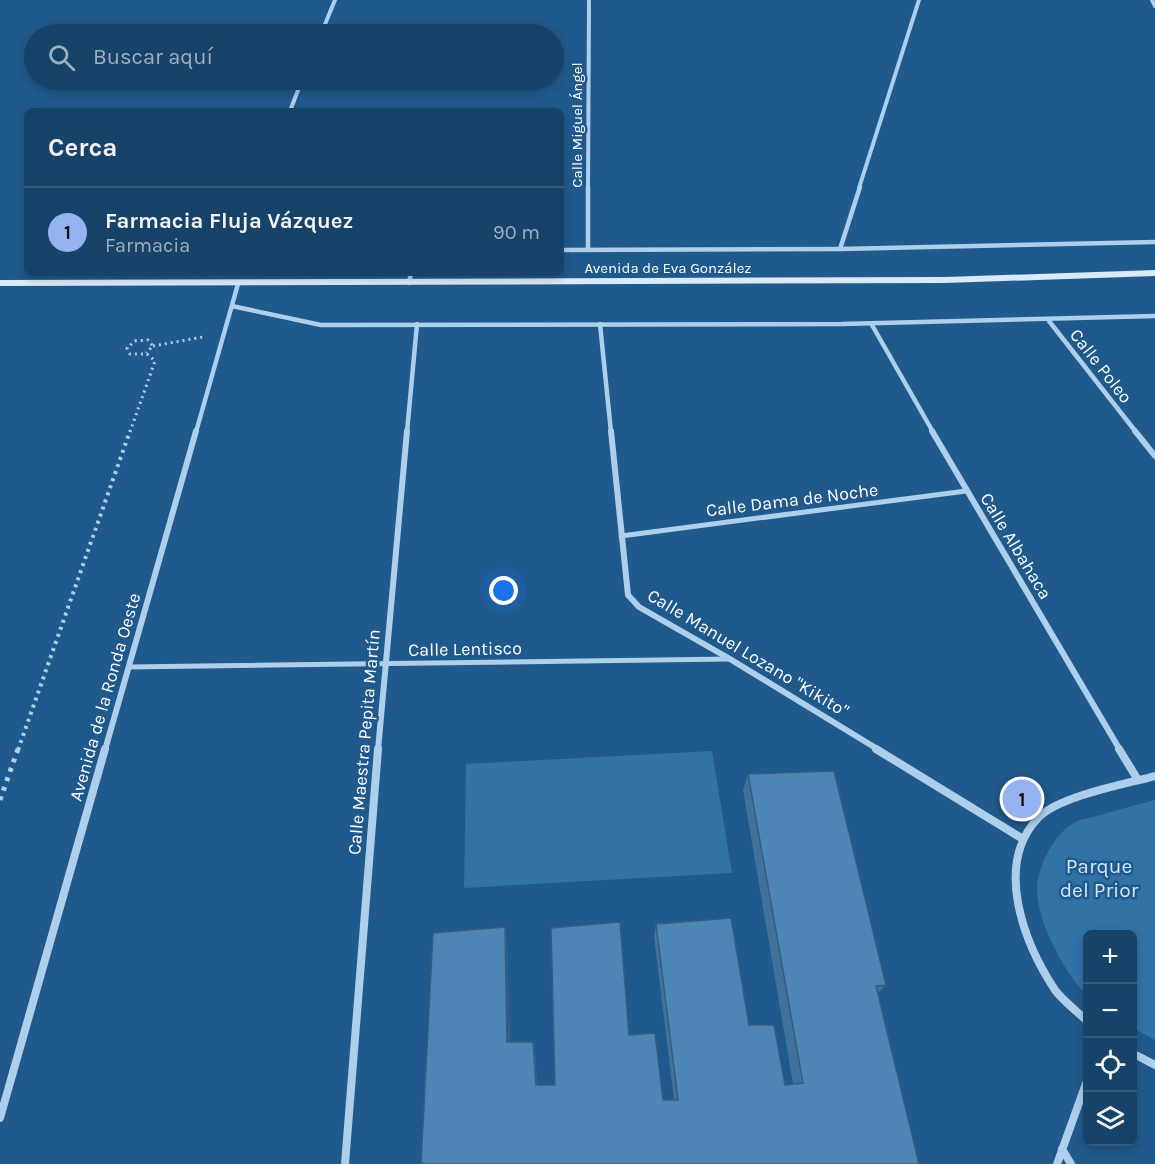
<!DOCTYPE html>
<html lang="es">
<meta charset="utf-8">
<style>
:root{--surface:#184368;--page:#214a6e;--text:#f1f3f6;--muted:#9fb0c0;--line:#365c7c;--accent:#95b2f1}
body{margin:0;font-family:Karla,sans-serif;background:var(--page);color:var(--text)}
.controls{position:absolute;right:18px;bottom:18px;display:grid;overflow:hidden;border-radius:9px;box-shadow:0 3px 9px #0003}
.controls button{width:54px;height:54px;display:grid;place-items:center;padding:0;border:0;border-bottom:2px solid var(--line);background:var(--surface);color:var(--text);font:30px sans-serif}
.you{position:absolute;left:504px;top:591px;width:21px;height:21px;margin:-15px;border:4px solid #fff;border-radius:50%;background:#1a73e8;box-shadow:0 0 0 9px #1a73e833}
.badge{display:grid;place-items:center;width:39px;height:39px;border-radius:50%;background:var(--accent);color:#111;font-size:20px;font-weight:700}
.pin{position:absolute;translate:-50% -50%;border:3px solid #fff;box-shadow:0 2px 6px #0006}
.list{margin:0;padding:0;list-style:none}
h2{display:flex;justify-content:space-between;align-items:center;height:78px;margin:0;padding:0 24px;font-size:26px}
h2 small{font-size:20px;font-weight:400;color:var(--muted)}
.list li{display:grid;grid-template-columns:39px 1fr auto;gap:18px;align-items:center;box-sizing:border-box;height:90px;padding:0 24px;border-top:2px solid var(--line)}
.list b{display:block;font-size:22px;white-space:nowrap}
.list p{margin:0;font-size:20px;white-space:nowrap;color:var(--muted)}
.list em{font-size:20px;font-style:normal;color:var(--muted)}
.icon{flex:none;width:33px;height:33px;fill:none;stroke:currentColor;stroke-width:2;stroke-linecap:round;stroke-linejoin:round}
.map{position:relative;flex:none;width:1155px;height:1164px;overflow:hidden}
.search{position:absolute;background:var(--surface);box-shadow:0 3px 9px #0003;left:24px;top:24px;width:540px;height:66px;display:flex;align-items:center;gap:15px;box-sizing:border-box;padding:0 21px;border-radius:33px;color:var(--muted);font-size:22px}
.panel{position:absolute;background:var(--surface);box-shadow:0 3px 9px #0003;left:24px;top:108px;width:540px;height:168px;border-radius:9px}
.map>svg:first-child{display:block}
.green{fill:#3172a7}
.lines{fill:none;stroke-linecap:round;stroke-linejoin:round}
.path-far2{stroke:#adcfeb;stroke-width:3;stroke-dasharray:2 4;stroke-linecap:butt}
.path-far1{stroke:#adcfeb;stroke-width:4;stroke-dasharray:3 4.5;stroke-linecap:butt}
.path{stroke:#adcfeb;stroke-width:5;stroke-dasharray:4 6;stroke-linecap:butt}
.pedestrian{stroke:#adcfeb;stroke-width:5}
.minor-far3{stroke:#adcfeb;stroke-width:4}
.minor-far2{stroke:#adcfeb;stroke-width:4.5}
.minor-far1{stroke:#adcfeb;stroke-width:6}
.minor{stroke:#adcfeb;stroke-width:8}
.secondary{fill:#d9eaf9;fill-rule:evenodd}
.wall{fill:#42729c}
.shaded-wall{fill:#365d7f}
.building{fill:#4d85b5;stroke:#365d7f;stroke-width:1.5}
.labels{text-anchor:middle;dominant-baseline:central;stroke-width:5;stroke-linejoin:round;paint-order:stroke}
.far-street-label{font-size:15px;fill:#fff;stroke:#20598b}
.street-label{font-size:18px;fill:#fff;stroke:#20598b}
.near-park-label{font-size:21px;fill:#d2e7f8;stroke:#20598b}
</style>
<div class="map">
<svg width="1155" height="1164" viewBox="0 0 1155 1164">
<rect width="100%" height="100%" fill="#20598b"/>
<g class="green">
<path d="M712,751L732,873L464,888L466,764Z"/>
<path d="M1155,800V1040L1133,1028L1132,934H1088L1087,995C1065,974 1036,920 1037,888C1038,865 1054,834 1075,822C1081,819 1090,818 1097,816C1116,810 1136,805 1155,800Z"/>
</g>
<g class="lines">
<g class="path-far2">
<path d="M153,346L203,337"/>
<path d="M130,432L155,361L147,354H130L127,348L135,341L148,340L153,346L146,353"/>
</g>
<path class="path-far1" d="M18,750L130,431"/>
<path class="path" d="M0,800L18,749"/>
<g class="pedestrian">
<path d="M621,536L966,491"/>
<path d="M129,667L730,659"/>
</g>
<g class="minor-far3">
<path d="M1152,0L1155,6"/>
<path d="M321,34L335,0"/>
<path d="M290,111L302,80"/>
<path d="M588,188L589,0"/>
<path d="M859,188L919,0"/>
</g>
<g class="minor-far2">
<path d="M840,249L860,187"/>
<path d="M561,250L840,249L1155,242"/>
<path d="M588,250V187"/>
<path d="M409,283L411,273"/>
<path d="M232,306L321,325L842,324L1155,316"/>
<path d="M1049,321L1136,432"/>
<path d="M600,324L611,432"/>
<path d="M872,325L933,432"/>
<path d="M196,432L238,284"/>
<path d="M407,432L417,324"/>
</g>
<g class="minor-far1">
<path d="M611,431L628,595L639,607L730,659L879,750"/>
<path d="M932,431L1120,750"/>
<path d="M1135,431L1155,456"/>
<path d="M105,750L196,431"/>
<path d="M378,750L407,431"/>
</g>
<g class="minor">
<path d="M876,749L1023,839"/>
<path d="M1119,749L1138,780"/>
<path d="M1088,1022C1078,1012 1064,1002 1055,990C1024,943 993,864 1039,817C1060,796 1125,784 1155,776"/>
<path d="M1132,1053L1155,1065"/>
<path d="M0,1118L105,749"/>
<path d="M1062,1149L1071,1164"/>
<path d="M345,1164L378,749"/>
<path d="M1057,1164L1088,1078"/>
</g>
<path class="secondary" d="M1155,270V276L945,283L0,286V280L945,277Z"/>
</g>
<path class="wall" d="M748,774L886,985L878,993L919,1164H421L507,939L510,1042H533L535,1050L537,1085H555L629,1035L663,1100H674L654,936L656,924L749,1025L785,1085L793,1084L743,790Z"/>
<g class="shaded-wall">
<path d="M505,927L507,939L510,1051L507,1042Z"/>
<path d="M533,1042L535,1050L537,1091L536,1085Z"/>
</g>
<path class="building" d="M834,771L886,985L876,986L919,1164H421L433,933L505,927L507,1042H533L536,1085H555L551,928L620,922L629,1035L655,1033L663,1100H678L656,924L731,918L749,1025H774L785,1085L803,1083L748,774Z"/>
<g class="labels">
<g class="far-street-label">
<text transform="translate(577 125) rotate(-90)">Calle Miguel Ángel</text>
<text x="668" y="268">Avenida de Eva González</text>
</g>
<g class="street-label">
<text transform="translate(1101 366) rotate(52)">Calle Poleo</text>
<text transform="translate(792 500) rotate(-7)">Calle Dama de Noche</text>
<text transform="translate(1016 546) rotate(59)">Calle Albahaca</text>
<text transform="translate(465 649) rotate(-1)">Calle Lentisco</text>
<text transform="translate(748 653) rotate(31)">Calle Manuel Lozano "Kikito"</text>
<text transform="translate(105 697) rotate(-74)">Avenida de la Ronda Oeste</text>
<text transform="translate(364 742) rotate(-85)">Calle Maestra Pepita Martín</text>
</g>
<g class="near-park-label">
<text x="1099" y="866">Parque<tspan x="1099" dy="24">del Prior</tspan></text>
</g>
</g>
</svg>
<div class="controls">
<button>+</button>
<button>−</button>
<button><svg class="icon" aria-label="locate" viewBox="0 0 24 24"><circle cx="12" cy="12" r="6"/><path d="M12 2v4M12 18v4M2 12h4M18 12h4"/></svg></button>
<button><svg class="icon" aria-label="layers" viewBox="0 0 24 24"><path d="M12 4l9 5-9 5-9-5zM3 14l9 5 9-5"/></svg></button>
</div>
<div class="you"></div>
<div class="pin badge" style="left:1022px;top:799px">1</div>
<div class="search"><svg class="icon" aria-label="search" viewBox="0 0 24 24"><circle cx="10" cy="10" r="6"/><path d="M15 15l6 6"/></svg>Buscar aquí</div>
<section class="panel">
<h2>Cerca<small></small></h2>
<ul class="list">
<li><span class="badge">1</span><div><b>Farmacia Fluja Vázquez</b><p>Farmacia</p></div><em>90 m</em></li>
</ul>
</section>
</div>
